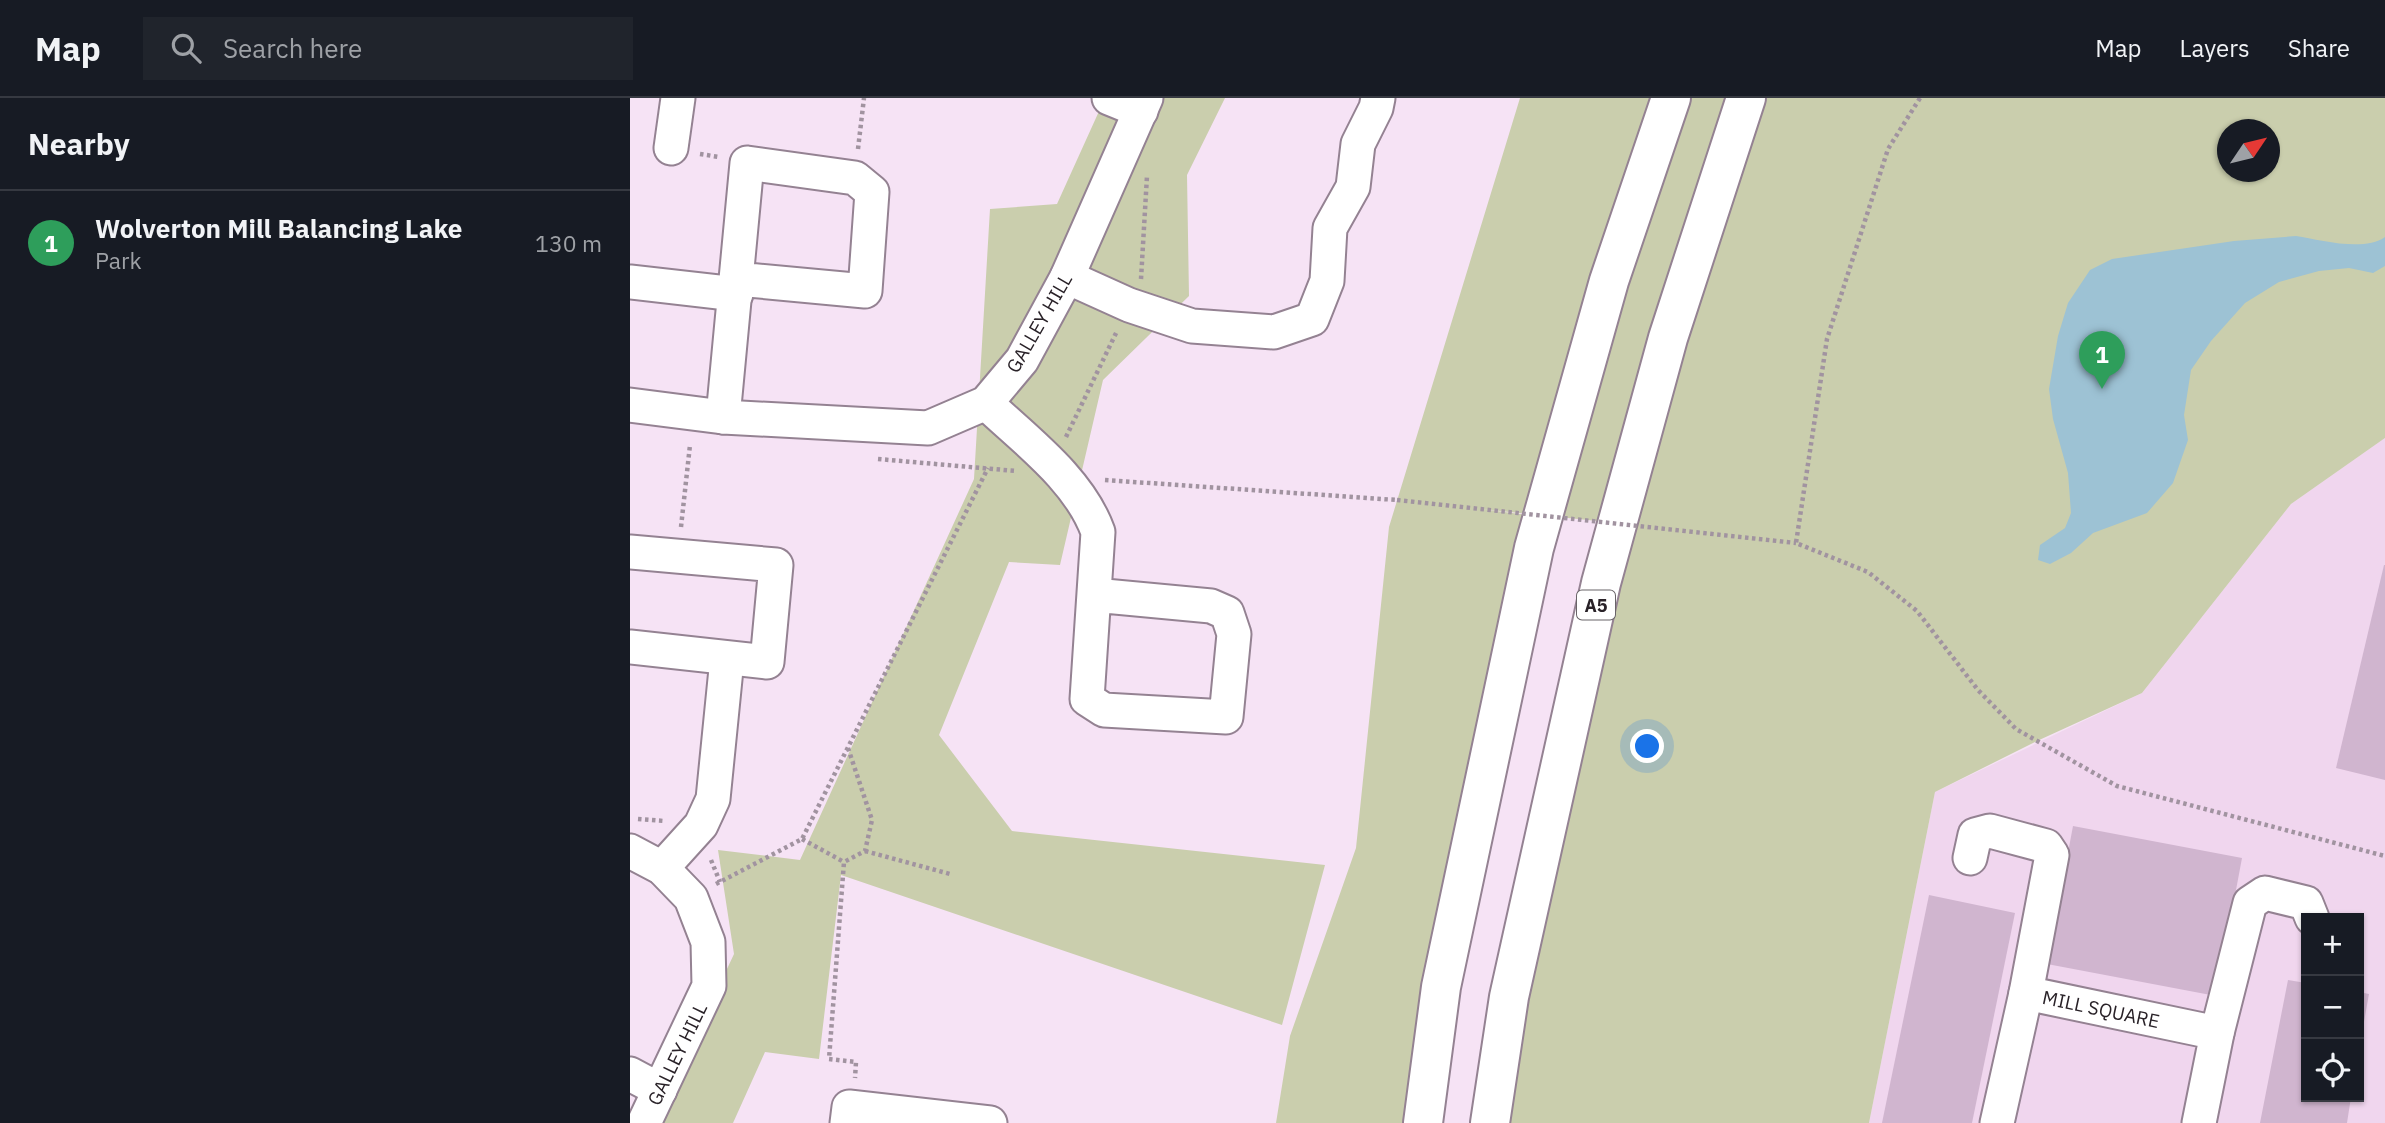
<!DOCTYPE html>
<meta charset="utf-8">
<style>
:root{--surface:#171b24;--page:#20242c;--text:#f1f3f6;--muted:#9ea1a6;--line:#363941;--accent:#98621a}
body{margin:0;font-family:"IBM Plex Sans",sans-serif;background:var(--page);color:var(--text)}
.controls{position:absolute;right:21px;bottom:21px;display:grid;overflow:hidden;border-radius:0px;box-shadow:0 2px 5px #0004}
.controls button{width:63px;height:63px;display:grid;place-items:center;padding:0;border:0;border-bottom:2px solid var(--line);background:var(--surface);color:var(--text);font:35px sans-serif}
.compass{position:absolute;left:1587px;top:21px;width:63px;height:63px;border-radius:50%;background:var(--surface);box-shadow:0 2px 5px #0004;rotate:55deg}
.you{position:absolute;left:1018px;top:649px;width:24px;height:24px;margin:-18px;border:5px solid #fff;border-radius:50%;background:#1a73e8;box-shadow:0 0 0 10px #1a73e833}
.badge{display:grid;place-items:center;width:46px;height:46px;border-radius:50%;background:var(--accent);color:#fff;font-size:23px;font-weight:700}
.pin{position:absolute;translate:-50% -58px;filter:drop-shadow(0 2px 4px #0008)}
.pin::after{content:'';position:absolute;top:37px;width:24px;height:21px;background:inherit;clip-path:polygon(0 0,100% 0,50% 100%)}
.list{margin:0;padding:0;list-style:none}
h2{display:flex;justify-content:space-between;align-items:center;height:91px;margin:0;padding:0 28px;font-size:30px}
h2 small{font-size:23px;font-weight:400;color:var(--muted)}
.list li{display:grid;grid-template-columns:46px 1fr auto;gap:21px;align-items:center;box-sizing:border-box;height:105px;padding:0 28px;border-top:2px solid var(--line)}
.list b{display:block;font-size:26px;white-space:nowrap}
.list p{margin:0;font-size:23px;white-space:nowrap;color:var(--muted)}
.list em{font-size:23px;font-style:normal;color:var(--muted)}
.icon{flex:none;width:38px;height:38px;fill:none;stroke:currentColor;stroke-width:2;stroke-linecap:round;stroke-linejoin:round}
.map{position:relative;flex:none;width:1755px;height:1025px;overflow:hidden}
header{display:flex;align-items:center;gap:42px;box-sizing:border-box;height:98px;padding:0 35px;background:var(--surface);border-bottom:2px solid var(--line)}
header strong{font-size:33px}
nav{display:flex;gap:38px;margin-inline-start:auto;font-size:24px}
.search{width:490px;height:63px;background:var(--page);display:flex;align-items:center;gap:18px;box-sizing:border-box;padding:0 24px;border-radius:0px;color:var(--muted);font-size:26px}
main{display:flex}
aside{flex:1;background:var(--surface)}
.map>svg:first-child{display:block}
.built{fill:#f0d6ee;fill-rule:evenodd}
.green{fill:#cacead;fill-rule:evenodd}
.water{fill:#9dc2d4}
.building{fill:#d0b5cf}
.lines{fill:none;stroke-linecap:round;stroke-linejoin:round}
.minor-casing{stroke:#948292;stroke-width:37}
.highway-casing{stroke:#948292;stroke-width:42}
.path{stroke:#a193a0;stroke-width:4.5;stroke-dasharray:3.5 3.5;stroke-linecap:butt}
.minor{stroke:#fff;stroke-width:33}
.highway{stroke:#fff;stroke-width:38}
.path-bridge{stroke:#a193a0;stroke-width:4.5;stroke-dasharray:3.5 3.5;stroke-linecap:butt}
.labels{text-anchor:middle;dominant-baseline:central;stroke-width:7;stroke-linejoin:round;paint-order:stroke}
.shield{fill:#fff;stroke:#696468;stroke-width:2}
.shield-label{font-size:18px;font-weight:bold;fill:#292228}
.street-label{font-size:19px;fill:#292228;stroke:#fff}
</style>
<header>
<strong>Map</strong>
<div class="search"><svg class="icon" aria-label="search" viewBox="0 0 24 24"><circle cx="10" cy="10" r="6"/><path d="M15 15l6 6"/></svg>Search here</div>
<nav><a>Map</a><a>Layers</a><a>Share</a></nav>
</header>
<main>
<aside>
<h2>Nearby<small></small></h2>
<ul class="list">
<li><span class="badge" style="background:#2e9e5b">1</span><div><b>Wolverton Mill Balancing Lake</b><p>Park</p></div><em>130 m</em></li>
</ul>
</aside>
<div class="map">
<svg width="1755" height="1025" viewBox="0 0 1755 1025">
<rect width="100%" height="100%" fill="#f6e3f5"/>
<path class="built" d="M1755,340V1025H1239L1305,694L1512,595L1661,406ZM1676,820H1729V999H1676Z"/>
<g class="green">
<path d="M475,0H595L557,77L559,198L473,282L430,467L379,464L309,637L382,733L695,767L652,927L211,777L189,961L135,954L103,1025H25L104,856L88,752L170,762L344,381L360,111L427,106Z"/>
<path d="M890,0H1755V340L1661,406L1512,595L1407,643L1305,694L1239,1025H860L987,425L851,411L913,419L793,1025H646L660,938L726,750L759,429ZM1598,32H1640V74H1598Z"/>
</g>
<path class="water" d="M1666,138C1690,142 1734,154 1755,139V168L1743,175L1719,170L1689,173L1649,184L1615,205L1581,243L1561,272L1554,317L1558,342L1543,385L1517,415L1463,435L1441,455L1420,466L1408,462L1410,447L1435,430L1441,415L1438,375L1423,321L1419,291L1428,238L1438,205L1460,172L1482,161L1604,143Z"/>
<g class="building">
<path d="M1754,467H1755V682L1706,670Z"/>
<path d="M1443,728L1612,760L1586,898L1417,866Z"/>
<path d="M1299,797L1385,815L1342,1025H1252Z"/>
<path d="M1658,882L1676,885V999H1721L1717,1025H1630Z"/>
<path d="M1729,894L1739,896L1730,946H1729Z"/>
</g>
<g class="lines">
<defs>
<g id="minor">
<path d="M479,0L511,13"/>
<path d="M41,50L48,0"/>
<path d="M437,179L499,207L562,228L644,234L682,221L697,183L700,130L723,89L728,46L746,10L748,0"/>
<path d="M0,184L106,196"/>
<path d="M356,305C395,342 449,381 468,434L457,601L474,612L596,619L604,536L597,515L581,508L464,497"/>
<path d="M0,307L93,319L298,330L356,305L392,262L437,179L516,0"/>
<path d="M93,319L117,65L225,80L242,94L235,193L107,181"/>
<path d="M0,454L146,467L137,564L0,549"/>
<path d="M0,753L32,770L61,800L78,844L79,888L14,1025"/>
<path d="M1340,760L1345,737L1360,733L1416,748L1422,757L1396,895"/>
<path d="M32,770L71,727L83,701L97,561"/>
<path d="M1587,935L1620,805L1635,795L1676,805L1682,820"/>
<path d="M0,976L30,992"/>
<path d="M217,1025L219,1009L360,1025"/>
<path d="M1367,1025L1396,895L1587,935L1569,1025"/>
</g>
<g id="highway">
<path d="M793,1025L811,889L904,450L979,183L1041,0"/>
<path d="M860,1025L879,899L971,485L1038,240L1116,0"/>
</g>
</defs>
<use href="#minor" class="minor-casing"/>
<use href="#highway" class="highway-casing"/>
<g class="path">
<path d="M1290,0L1258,51L1197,241L1166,445L1238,474L1287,513L1348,592L1386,631L1487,688L1755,758"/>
<path d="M228,51L234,0"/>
<path d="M70,56L89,59"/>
<path d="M511,181L517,78"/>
<path d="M436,339L487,233"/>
<path d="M248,361L386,373"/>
<path d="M475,382L767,402"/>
<path d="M51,429L60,347"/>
<path d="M218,650L242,722L235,753L214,764L199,961L226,964L225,980"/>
<path d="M8,721L34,723"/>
<path d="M172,741L214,764"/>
<path d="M235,753L320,776"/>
<path d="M81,762L90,784"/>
<path d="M86,786L172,741L358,370"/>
</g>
<use href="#minor" class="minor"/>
<use href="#highway" class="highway"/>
<path class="path-bridge" d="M767,402L1166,445"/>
</g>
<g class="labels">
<rect class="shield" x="947" y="492.5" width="38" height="29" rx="5"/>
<g class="shield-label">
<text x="966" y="507">A5</text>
</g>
<g class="street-label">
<text transform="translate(409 225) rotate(-60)">GALLEY HILL</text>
<text transform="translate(1471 911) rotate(12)">MILL SQUARE</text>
<text transform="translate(47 956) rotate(-64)">GALLEY HILL</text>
</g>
</g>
</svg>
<div class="controls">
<button>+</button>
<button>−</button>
<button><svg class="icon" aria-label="locate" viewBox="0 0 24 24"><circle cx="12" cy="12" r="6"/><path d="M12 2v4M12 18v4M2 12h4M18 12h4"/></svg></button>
</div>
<svg class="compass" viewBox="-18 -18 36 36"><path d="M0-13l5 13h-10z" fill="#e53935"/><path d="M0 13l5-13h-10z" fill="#9ea1a6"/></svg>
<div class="you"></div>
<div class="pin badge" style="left:1472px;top:291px;background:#2e9e5b">1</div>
</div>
</main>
